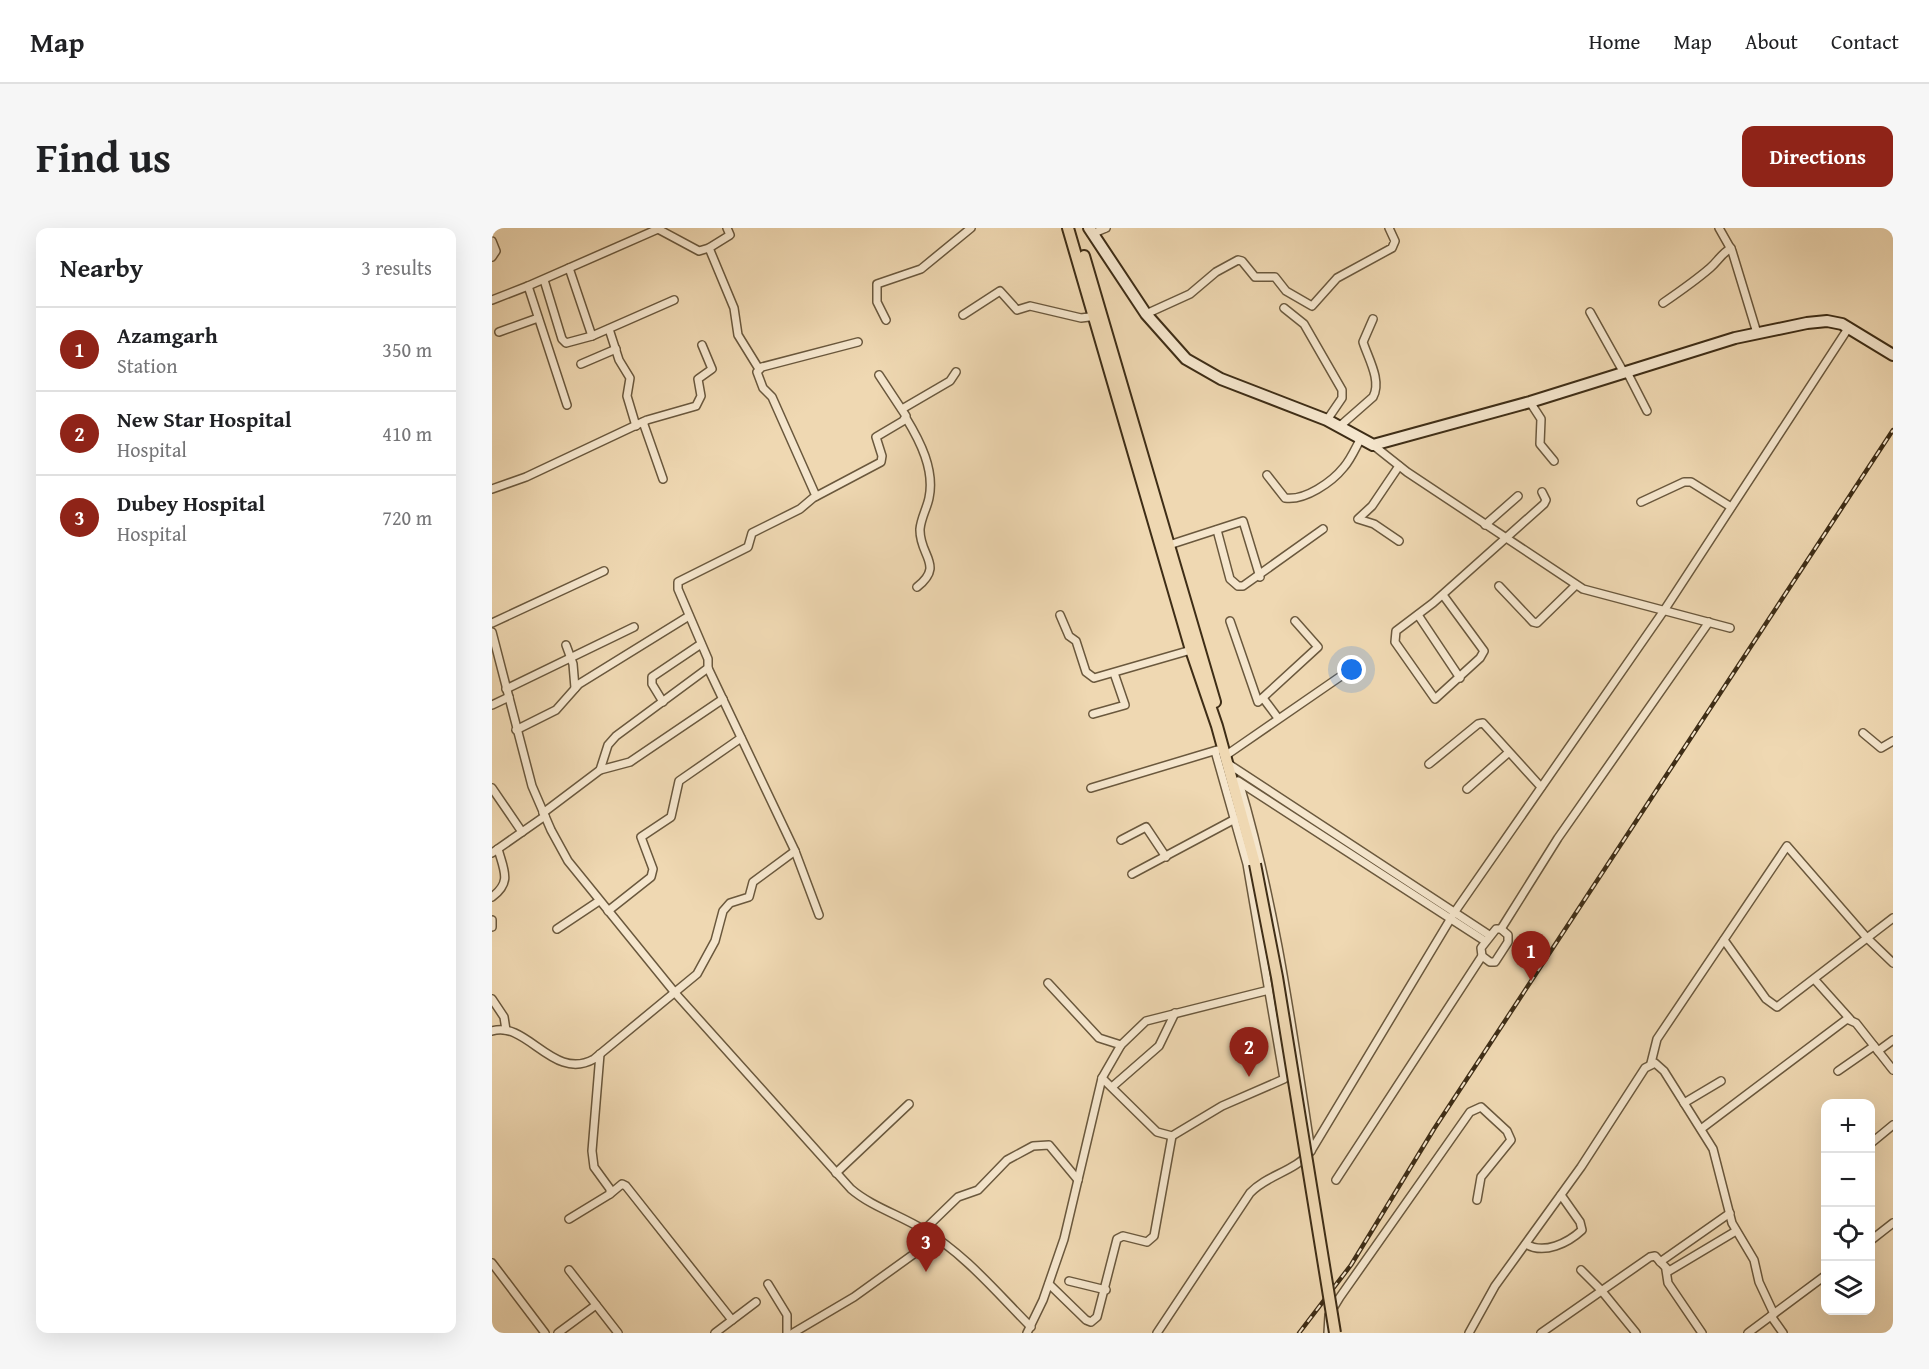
<!DOCTYPE html>
<meta charset="utf-8">
<style>
:root{--surface:#fff;--page:#f6f6f6;--text:#202124;--muted:#757577;--line:#e0e0e0;--accent:#8f2418}
body{margin:0;font-family:"Gentium Book Plus",serif;background:var(--page);color:var(--text)}
.controls{position:absolute;right:18px;bottom:18px;display:grid;overflow:hidden;border-radius:12px;box-shadow:0 6px 24px #0002}
.controls button{width:54px;height:54px;display:grid;place-items:center;padding:0;border:0;border-bottom:2px solid var(--line);background:var(--surface);color:var(--text);font:30px sans-serif}
.you{position:absolute;left:860px;top:442px;width:21px;height:21px;margin:-15px;border:4px solid #fff;border-radius:50%;background:#1a73e8;box-shadow:0 0 0 9px #1a73e833}
.badge{display:grid;place-items:center;width:39px;height:39px;border-radius:50%;background:var(--accent);color:#fff;font-size:20px;font-weight:700}
.pin{position:absolute;translate:-50% -50px;filter:drop-shadow(0 2px 3px #0008)}
.pin::after{content:'';position:absolute;top:32px;width:21px;height:18px;background:inherit;clip-path:polygon(0 0,100% 0,50% 100%)}
.list{margin:0;padding:0;list-style:none}
h2{display:flex;justify-content:space-between;align-items:center;height:78px;margin:0;padding:0 24px;font-size:26px}
h2 small{font-size:20px;font-weight:400;color:var(--muted)}
.list li{display:grid;grid-template-columns:39px 1fr auto;gap:18px;align-items:center;box-sizing:border-box;height:84px;padding:0 24px;border-top:2px solid var(--line)}
.list b{display:block;font-size:22px;white-space:nowrap}
.list p{margin:0;font-size:20px;white-space:nowrap;color:var(--muted)}
.list em{font-size:20px;font-style:normal;color:var(--muted)}
.icon{flex:none;width:33px;height:33px;fill:none;stroke:currentColor;stroke-width:2;stroke-linecap:round;stroke-linejoin:round}
.map{position:relative;flex:none;width:1401px;height:1105px;overflow:hidden;border-radius:12px}
header{display:flex;align-items:center;gap:36px;box-sizing:border-box;height:84px;padding:0 30px;background:var(--surface);border-bottom:2px solid var(--line)}
header strong{font-size:28px}
nav{display:flex;gap:33px;margin-inline-start:auto;font-size:21px}
.intro{display:flex;align-items:center;justify-content:space-between;box-sizing:border-box;height:144px;padding:0 36px}
h1{margin:0;font-size:42px}
.button{padding:15px 27px;border-radius:12px;background:var(--accent);color:#fff;font-size:21px;font-weight:700}
main{display:flex;gap:36px;padding:0 36px}
aside{flex:1;background:var(--surface);border-radius:12px;box-shadow:0 6px 24px #0002}
.map>svg:first-child{display:block}
.lines{fill:none;stroke-linecap:round;stroke-linejoin:round}
.minor-casing{stroke:#6a583d;stroke-width:10}
.secondary-casing{stroke:#3e2d16;stroke-width:14}
.primary-casing{stroke:#3e2d16;stroke-width:14}
.minor{stroke:#f5e6cd;stroke-width:7}
.secondary{stroke:#f5e6cd;stroke-width:10}
.primary{stroke:#efd8b2;stroke-width:10}
.rail-casing{stroke:#3e2d16;stroke-width:4.5}
.rail{stroke:#f5e6cd;stroke-width:2;stroke-dasharray:7;stroke-linecap:butt}
.primary-bridge-casing{stroke:#3e2d16;stroke-width:14;stroke-linecap:butt}
.primary-bridge{stroke:#efd8b2;stroke-width:10}
</style>
<header>
<strong>Map</strong>
<nav><a>Home</a><a>Map</a><a>About</a><a>Contact</a></nav>
</header>
<div class="intro"><h1>Find us</h1><a class="button">Directions</a></div>
<main>
<aside>
<h2>Nearby<small>3 results</small></h2>
<ul class="list">
<li><span class="badge">1</span><div><b>Azamgarh</b><p>Station</p></div><em>350 m</em></li>
<li><span class="badge">2</span><div><b>New Star Hospital</b><p>Hospital</p></div><em>410 m</em></li>
<li><span class="badge">3</span><div><b>Dubey Hospital</b><p>Hospital</p></div><em>720 m</em></li>
</ul>
</aside>
<div class="map">
<svg width="1401" height="1105" viewBox="0 0 1401 1105">
<rect width="100%" height="100%" fill="#efd8b2"/>
<filter id="stains"><feTurbulence type="fractalNoise" baseFrequency=".00333" numOctaves="4"/><feColorMatrix values="0 0 0 0 .2 0 0 0 0 .09 0 0 0 0 .02 0 0 0 .5 -.17"/></filter>
<radialGradient id="worn" r=".72"><stop offset=".6" stop-color="#630" stop-opacity="0"/><stop offset="1" stop-color="#630" stop-opacity=".3"/></radialGradient>
<g class="lines">
<defs>
<g id="minor">
<path d="M1227,0L1240,23L1265,105"/>
<path d="M602,5L614,0"/>
<path d="M0,13L4,23L0,29"/>
<path d="M217,20L242,80L246,107L267,141"/>
<path d="M77,40L100,108"/>
<path d="M52,52L70,111L74,115L100,108L182,72"/>
<path d="M36,58L166,1L207,23L217,20L238,7L235,0"/>
<path d="M0,72L36,58L75,177"/>
<path d="M1171,75C1187,64 1203,53 1218,40C1226,33 1229,26 1239,20"/>
<path d="M792,80L812,96L850,162V170L835,192"/>
<path d="M1098,84L1132,145"/>
<path d="M654,86L698,66L724,44L746,32L750,33L763,49H783L794,63L820,78L845,50L900,20L903,13L897,0"/>
<path d="M471,87L508,63L525,82L538,78L589,90L605,88"/>
<path d="M394,92L385,74V56L429,41L479,0"/>
<path d="M117,101L127,132L138,150L135,168L144,198"/>
<path d="M7,104L46,90"/>
<path d="M89,136L124,121"/>
<path d="M1135,144L1155,183"/>
<path d="M1038,174L1049,191L1048,216L1062,233"/>
<path d="M410,181L458,153L464,144"/>
<path d="M414,190C428,213 443,242 437,270C435,280 429,290 428,301C427,328 453,337 425,359"/>
<path d="M151,194L171,251"/>
<path d="M848,198L881,169C890,153 876,130 871,114L881,91"/>
<path d="M881,217L915,244L1091,361L1238,400"/>
<path d="M907,238L880,278L866,291L882,296L907,313"/>
<path d="M775,247L793,270C813,273 840,254 852,239C859,231 864,219 869,210"/>
<path d="M0,261L34,249L155,192L204,178L209,168L206,151L220,141L210,117"/>
<path d="M324,268L280,169L271,160L265,144L270,139L366,114"/>
<path d="M1149,274L1192,254H1199L1239,279"/>
<path d="M993,297L1026,268"/>
<path d="M725,302L738,351L746,358H751L831,301"/>
<path d="M677,317L751,293L768,349"/>
<path d="M1007,358L1041,394L1045,395L1084,357"/>
<path d="M951,367L992,423L988,430L943,471L903,414L904,403L941,375L1052,276L1054,272L1050,264"/>
<path d="M568,387L577,408L584,413L594,444L602,450L699,422"/>
<path d="M926,387L968,450"/>
<path d="M738,393L766,474L826,419L803,393"/>
<path d="M0,395L112,343"/>
<path d="M0,404L40,558L59,602L76,633L184,766L359,961C380,979 408,987 432,1002C472,1025 506,1066 539,1099"/>
<path d="M74,417L81,436L83,460"/>
<path d="M216,440L303,623L327,687"/>
<path d="M14,461L142,399"/>
<path d="M771,470L786,490"/>
<path d="M171,474L160,456V449L209,416"/>
<path d="M0,477L17,469"/>
<path d="M601,486L633,477L622,445"/>
<path d="M24,502L64,482L87,456L197,388"/>
<path d="M1371,505L1389,520L1401,513"/>
<path d="M733,528L852,446"/>
<path d="M735,535L997,707"/>
<path d="M937,536L986,496L991,495L1049,559"/>
<path d="M108,542L138,534L231,471"/>
<path d="M746,553L993,713"/>
<path d="M747,554C783,674 800,799 819,923"/>
<path d="M0,560L30,604"/>
<path d="M599,560L725,522"/>
<path d="M975,561L1016,525"/>
<path d="M51,585L108,542L116,517L124,508L216,440V431L186,361V354L256,319L260,305L308,281L321,270L389,234L390,228L384,209L411,193L414,188L387,147"/>
<path d="M629,612L654,599L674,629"/>
<path d="M0,625L53,588"/>
<path d="M640,646L743,591"/>
<path d="M0,669C20,654 12,643 6,621"/>
<path d="M116,683L159,649L161,641L149,609L179,589L187,553L249,510"/>
<path d="M0,692V699"/>
<path d="M65,701L107,673"/>
<path d="M1004,701H1009L1016,707V714L1003,734H998L990,728L989,720Z"/>
<path d="M1009,701L1066,610L1217,394"/>
<path d="M1232,712L1274,771L1285,779L1401,690"/>
<path d="M1323,752L1358,791"/>
<path d="M556,755L607,810L629,817"/>
<path d="M0,771L12,789L14,802"/>
<path d="M0,803C35,792 61,854 102,831L205,746L223,713L231,683L238,675L257,669L261,654L303,623"/>
<path d="M1386,823L1401,812"/>
<path d="M1159,835L1165,811L1295,618L1375,710L1401,735"/>
<path d="M1346,843L1382,818"/>
<path d="M610,850L665,904L680,908L730,878L792,851L755,636L723,523"/>
<path d="M620,859L667,818L683,785"/>
<path d="M1192,875L1229,853"/>
<path d="M1209,901L1355,791L1364,795L1401,842"/>
<path d="M1378,916L1401,897"/>
<path d="M344,945L417,876"/>
<path d="M844,952L990,728"/>
<path d="M118,966L130,956L134,958L240,1092"/>
<path d="M77,991L118,966V961L102,939L100,923L108,826"/>
<path d="M432,1002L466,969L486,962L515,932L541,918L557,917L586,952"/>
<path d="M1378,1013L1401,995"/>
<path d="M1034,1016C1052,1027 1076,1015 1090,1002L1088,994L1069,967"/>
<path d="M1168,1034L1238,985"/>
<path d="M0,1035L53,1105"/>
<path d="M77,1042L126,1105"/>
<path d="M1089,1042L1109,1062L1144,1105"/>
<path d="M1174,1042L1176,1055L1210,1105"/>
<path d="M577,1053L614,1062"/>
<path d="M276,1056L295,1087V1105"/>
<path d="M557,1056L594,1092L599,1094L605,1089L625,1011L631,1008L655,1014L662,1008L680,908"/>
<path d="M1279,1088L1291,1105"/>
<path d="M66,1105L104,1077"/>
<path d="M223,1105L264,1074"/>
<path d="M301,1105L362,1069L444,1010"/>
<path d="M535,1105L551,1072L572,1011L610,850L629,817L654,793L777,762"/>
<path d="M665,1105L758,965C776,946 803,944 819,923L962,685L1173,381L1357,99"/>
<path d="M836,1105L837,1087L848,1069L978,884L989,879L1015,903L1019,912L989,949L985,972"/>
<path d="M977,1105L1003,1058L1089,939L1153,840L1163,835L1172,843L1221,921L1240,995L1262,1032L1267,1054L1282,1086"/>
<path d="M1049,1105L1158,1029L1163,1028L1177,1043L1244,1003"/>
<path d="M1256,1105L1334,1047"/>
</g>
<path id="secondary" d="M597,0L654,86L694,131L729,151L835,192L881,217L1038,174L1243,110L1315,95L1335,93L1350,96L1401,127"/>
<g id="primary">
<path d="M576,0L699,422L725,498L763,636"/>
<path d="M592,28L723,474"/>
</g>
</defs>
<use href="#minor" class="minor-casing"/>
<use href="#secondary" class="secondary-casing"/>
<use href="#primary" class="primary-casing"/>
<use href="#minor" class="minor"/>
<use href="#secondary" class="secondary"/>
<use href="#primary" class="primary"/>
<defs>
<path id="rail" d="M807,1105L859,1037L942,901L1401,202"/>
</defs>
<use href="#rail" class="rail-casing"/>
<use href="#rail" class="rail"/>
<defs>
<path id="primary-bridge" d="M763,636L785,749L843,1105"/>
</defs>
<use href="#primary-bridge" class="primary-bridge-casing"/>
<use href="#primary-bridge" class="primary-bridge"/>
</g>
<rect width="100%" height="100%" filter="url(#stains)"/>
<rect width="100%" height="100%" fill="url(#worn)"/>
</svg>
<div class="controls">
<button>+</button>
<button>−</button>
<button><svg class="icon" aria-label="locate" viewBox="0 0 24 24"><circle cx="12" cy="12" r="6"/><path d="M12 2v4M12 18v4M2 12h4M18 12h4"/></svg></button>
<button><svg class="icon" aria-label="layers" viewBox="0 0 24 24"><path d="M12 4l9 5-9 5-9-5zM3 14l9 5 9-5"/></svg></button>
</div>
<div class="you"></div>
<div class="pin badge" style="left:1039px;top:753px">1</div>
<div class="pin badge" style="left:757px;top:849px">2</div>
<div class="pin badge" style="left:434px;top:1044px">3</div>
</div>
</main>
